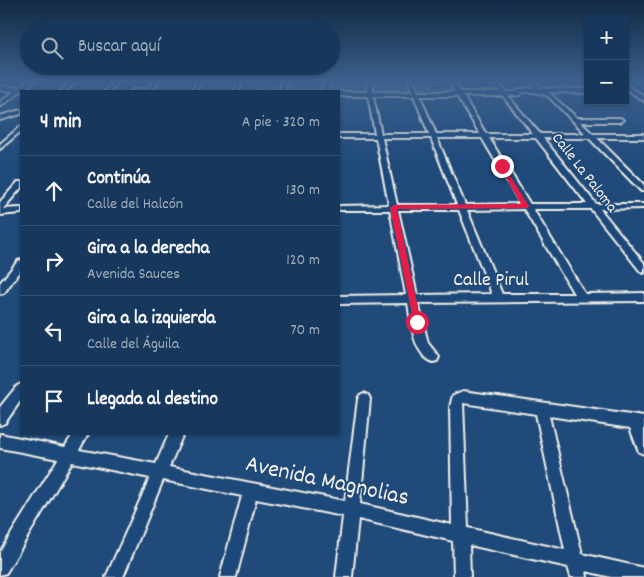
<!DOCTYPE html>
<html lang="es">
<meta charset="utf-8">
<style>
:root{--surface:#17385c;--page:#203f62;--text:#f1f3f6;--muted:#9eacbb;--line:#365272}
body{margin:0;font-family:Dekko,sans-serif;background:var(--page);color:var(--text)}
.controls{position:absolute;right:15px;top:15px;display:grid;overflow:hidden;border-radius:0px;box-shadow:0 1px 4px #0004}
.controls button{width:45px;height:45px;display:grid;place-items:center;padding:0;border:0;border-bottom:1px solid var(--line);background:var(--surface);color:var(--text);font:25px sans-serif}
.stop{position:absolute;width:15px;height:15px;margin:-11px;border:4px solid #e11d48;border-radius:50%;background:#fff}
.stop.end{background:#e11d48;border-color:#fff;box-shadow:0 1px 5px #0008}
.list{margin:0;padding:0;list-style:none}
h2{display:flex;justify-content:space-between;align-items:center;height:65px;margin:0;padding:0 20px;font-size:21px}
h2 small{font-size:16px;font-weight:400;color:var(--muted)}
.list li{display:grid;grid-template-columns:32px 1fr auto;gap:15px;align-items:center;box-sizing:border-box;height:70px;padding:0 20px;border-top:1px solid var(--line)}
.list b{display:block;font-size:19px;white-space:nowrap}
.list p{margin:0;font-size:16px;white-space:nowrap;color:var(--muted)}
.list em{font-size:16px;font-style:normal;color:var(--muted)}
.icon{flex:none;width:28px;height:28px;fill:none;stroke:currentColor;stroke-width:2;stroke-linecap:round;stroke-linejoin:round}
.map{position:relative;flex:none;width:644px;height:577px;overflow:hidden}
.search{position:absolute;background:var(--surface);box-shadow:0 1px 4px #0004;left:20px;top:20px;width:320px;height:55px;display:flex;align-items:center;gap:12px;box-sizing:border-box;padding:0 18px;border-radius:28px;color:var(--muted);font-size:19px}
.panel{position:absolute;background:var(--surface);box-shadow:0 1px 4px #0004;left:20px;top:90px;width:320px;height:345px;border-radius:0px}
.map>svg:first-child{display:block}
.green{fill:#51818c;stroke:#a2b9ba}
.lines{fill:none;stroke-linecap:round;stroke-linejoin:round}
.minor-casing{stroke:#f4f1e8;stroke-width:4}
.minor{fill:#1f4a7a;fill-rule:evenodd}
.route{fill:#e11d48}
.labels{text-anchor:middle;dominant-baseline:central;stroke-width:4;stroke-linejoin:round;paint-order:stroke}
.far-street-label{font-size:16px;fill:#f4f1e8;stroke:#1f4a7a}
.street-label{font-size:20px;fill:#f4f1e8;stroke:#1f4a7a}
.near-street-label{font-size:24px;fill:#f4f1e8;stroke:#1f4a7a}
</style>
<div class="map">
<svg width="644" height="577" viewBox="0 0 644 577">
<rect width="100%" height="100%" fill="#1f4a7a"/>
<filter id="ink" filterUnits="userSpaceOnUse"><feTurbulence type="fractalNoise" baseFrequency=".02" numOctaves="2"/><feDisplacementMap in="SourceGraphic" scale="10" xChannelSelector="R" yChannelSelector="G"/><feConvolveMatrix kernelMatrix="1 2 1 2 8 2 1 2 1" color-interpolation-filters="sRGB"/></filter>
<g filter="url(#ink)">
<path class="green" d="M253,81H446L432,84L431,87L487,93H357L353,90H351L353,93H339V91L327,90L254,91L256,88L249,87Z"/>
<g class="lines">
<defs>
<g id="minor">
<path d="M28,81H34L25,89L26,91H21L0,107V102L15,91L0,90V86L19,88Z"/>
<path d="M71,81H77L66,91H61Z"/>
<path d="M115,81H120L110,91H105Z"/>
<path d="M154,81H159L153,90V91H131L134,89H148Z"/>
<path d="M197,81H202L196,91H192Z"/>
<path d="M238,81H243L239,91H235Z"/>
<path d="M282,81H287L285,91H280Z"/>
<path d="M324,81H329L328,91H323Z"/>
<path d="M367,81H373V92H413L409,81H414L418,92H455L449,81H454L461,92H500L492,81H497L506,92H516L519,89L534,88L532,81H537L539,88L588,89V93L548,92L577,118H620L623,120L620,122H580L593,134H644V138H597L644,185V191H641L589,138H543L596,204H644V208L600,209L644,263V273L641,272L591,209H533L585,294L644,293V301L418,303L428,343L439,357L437,361L433,362C413,355 411,321 408,303L339,304V296L406,295L390,210H339V206L389,205L376,138H339V134H375L368,96H339V92H367ZM521,92H535L548,96L586,134H540L508,96L520,95ZM373,96H414L429,134H381ZM420,96H457L480,134H436ZM463,96H503L533,134H486ZM382,138H431L457,205H397ZM437,138H482L521,204L465,205ZM489,138H536L587,204H530ZM524,209L574,294H502L467,210ZM398,210H459L492,294L417,295Z"/>
<path d="M625,84L644,96V101L625,88Z"/>
<path d="M21,110V114L0,120V116Z"/>
<path d="M21,126V131L0,149V144Z"/>
<path d="M18,182H21V188L3,209H0L21,208V213L0,215V202Z"/>
<path d="M21,260V269L4,293L0,294V283L18,261Z"/>
<path d="M21,384V400L5,423L0,425V407L17,386Z"/>
<path d="M463,391L644,417V454L639,452L630,428L549,416L582,554L644,568V577H611L586,571L587,577H571L568,567L469,545L470,577H454L453,541L358,519L352,577H336L343,516L256,499L236,577H220L242,496L163,480L123,577H106L150,478L72,462L6,573L0,575V552L58,459L0,448V434L65,447L73,434H88L79,450L156,464L169,434H183L169,467L345,501L358,399L360,395L364,393L368,395L370,399L360,504L452,525L450,407L453,395ZM463,403L536,414L565,550L468,528Z"/>
</g>
</defs>
<use href="#minor" class="minor-casing"/>
<use href="#minor" class="minor"/>
</g>
</g>
<linearGradient id="sky" x2="0" y2="1"><stop stop-color="#112943"/><stop offset="0.5" stop-color="#3c608d"/><stop offset="1" stop-color="#3c608d" stop-opacity="0"/></linearGradient>
<rect width="644" height="162" fill="url(#sky)"/>
<path class="route" d="M499,165L504,166L529,206L528,208L397,209L421,322L420,324H414L390,208L394,205L521,204Z"/>
<g class="labels">
<g class="far-street-label">
<text transform="translate(584 173) rotate(52)">Calle La Paloma</text>
</g>
<g class="street-label">
<text x="491" y="281">Calle Pirul</text>
</g>
<g class="near-street-label">
<text transform="translate(327 482) rotate(12)">Avenida Magnolias</text>
</g>
</g>
</svg>
<div class="controls">
<button>+</button>
<button>−</button>
</div>
<div class="stop" style="left:417px;top:322px"></div>
<div class="stop end" style="left:502px;top:166px"></div>
<div class="search"><svg class="icon" aria-label="search" viewBox="0 0 24 24"><circle cx="10" cy="10" r="6"/><path d="M15 15l6 6"/></svg>Buscar aquí</div>
<section class="panel">
<h2>4 min<small>A pie · 320 m</small></h2>
<ul class="list">
<li><svg class="icon" aria-label="ahead" viewBox="0 0 24 24"><path d="M12 20V5M6 11l6-6 6 6"/></svg><div><b>Continúa</b><p>Calle del Halcón</p></div><em>130 m</em></li>
<li><svg class="icon" aria-label="right" viewBox="0 0 24 24"><path d="M7 20v-9h11M14 6l5 5-5 5"/></svg><div><b>Gira a la derecha</b><p>Avenida Sauces</p></div><em>120 m</em></li>
<li><svg class="icon" aria-label="left" viewBox="0 0 24 24"><path d="M17 20v-9H6M10 6l-5 5 5 5"/></svg><div><b>Gira a la izquierda</b><p>Calle del Águila</p></div><em>70 m</em></li>
<li><svg class="icon" aria-label="arrive" viewBox="0 0 24 24"><path d="M6 21V4h12l-3 4 3 4H6"/></svg><div><b>Llegada al destino</b></div></li>
</ul>
</section>
</div>
